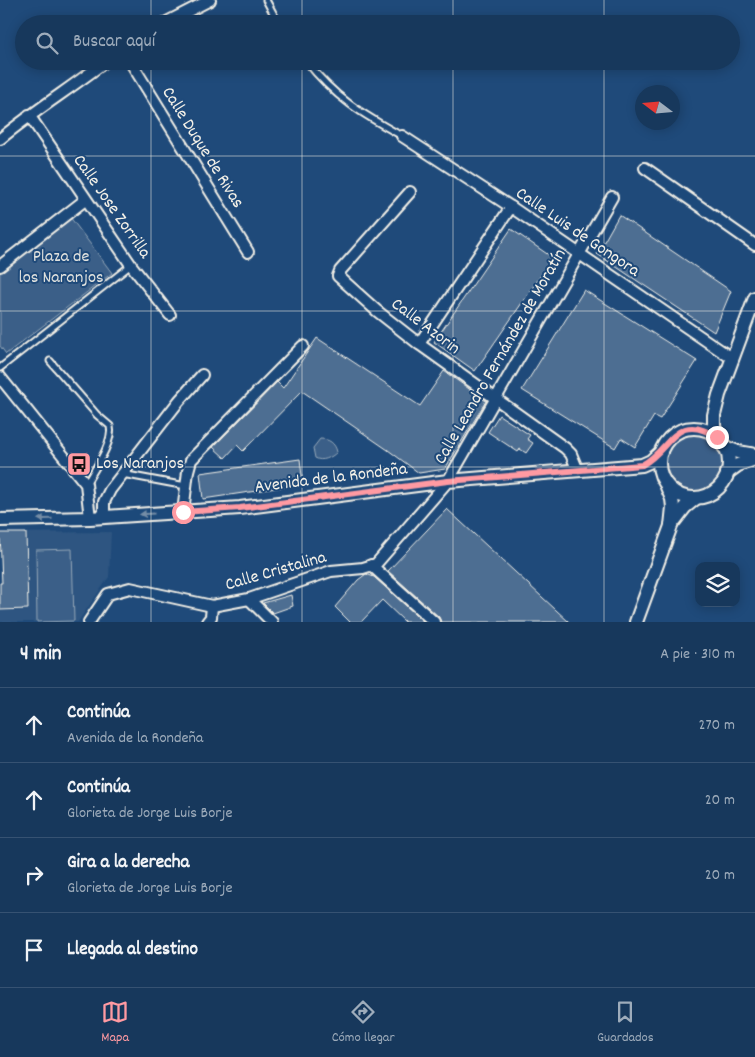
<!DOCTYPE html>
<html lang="es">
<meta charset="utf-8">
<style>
:root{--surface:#17385c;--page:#203f62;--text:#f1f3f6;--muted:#9eacbb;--line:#365272;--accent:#ff9aa2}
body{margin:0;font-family:Dekko,sans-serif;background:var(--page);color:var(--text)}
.controls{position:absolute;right:15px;bottom:15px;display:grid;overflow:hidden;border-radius:10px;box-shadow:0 2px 12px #0003}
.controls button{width:45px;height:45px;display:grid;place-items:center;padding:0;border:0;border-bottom:1px solid var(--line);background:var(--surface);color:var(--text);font:25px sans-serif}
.compass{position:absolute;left:635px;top:85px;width:45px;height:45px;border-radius:50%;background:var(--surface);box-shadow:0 2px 12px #0003;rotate:286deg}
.stop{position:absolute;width:15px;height:15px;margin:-11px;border:4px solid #ff9aa2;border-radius:50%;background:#fff}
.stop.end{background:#ff9aa2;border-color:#fff;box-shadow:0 1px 5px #0008}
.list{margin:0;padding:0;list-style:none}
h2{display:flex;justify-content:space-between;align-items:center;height:65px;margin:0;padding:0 20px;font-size:21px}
h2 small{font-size:16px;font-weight:400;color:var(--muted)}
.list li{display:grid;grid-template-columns:32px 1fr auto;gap:15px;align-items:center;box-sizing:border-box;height:75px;padding:0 20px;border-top:1px solid var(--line)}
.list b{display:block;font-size:19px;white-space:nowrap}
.list p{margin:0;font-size:16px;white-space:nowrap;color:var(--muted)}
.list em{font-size:16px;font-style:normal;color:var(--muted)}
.icon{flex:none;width:28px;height:28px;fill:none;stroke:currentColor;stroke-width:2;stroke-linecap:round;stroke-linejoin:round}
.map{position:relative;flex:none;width:755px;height:622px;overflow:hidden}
.search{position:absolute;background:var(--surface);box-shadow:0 2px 12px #0003;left:15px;right:15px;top:15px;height:55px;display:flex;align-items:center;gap:12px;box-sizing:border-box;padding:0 18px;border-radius:28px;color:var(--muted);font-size:19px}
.sheet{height:365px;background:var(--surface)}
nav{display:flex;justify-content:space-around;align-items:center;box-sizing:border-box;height:70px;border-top:1px solid var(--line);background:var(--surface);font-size:14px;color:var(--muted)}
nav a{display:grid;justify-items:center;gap:2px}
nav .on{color:var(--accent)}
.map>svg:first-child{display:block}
.built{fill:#2d5581}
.green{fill:#3a5f88;stroke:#97a8b8}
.building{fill:#4d6e92;stroke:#f4f1e8}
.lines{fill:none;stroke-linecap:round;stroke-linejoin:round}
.service-casing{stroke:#f4f1e8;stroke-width:9}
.minor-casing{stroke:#f4f1e8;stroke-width:14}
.tertiary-casing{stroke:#f4f1e8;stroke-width:16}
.service{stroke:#1f4a7a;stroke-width:5}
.minor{stroke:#1f4a7a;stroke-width:10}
.tertiary{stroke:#1f4a7a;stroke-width:12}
.oneway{fill:#748da6}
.route{stroke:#ff9aa2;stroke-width:6}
.grid{fill:none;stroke:#f4f1e8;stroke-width:1;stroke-opacity:0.55}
.labels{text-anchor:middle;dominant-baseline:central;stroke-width:4;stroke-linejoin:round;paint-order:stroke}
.street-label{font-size:18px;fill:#f4f1e8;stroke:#1f4a7a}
.park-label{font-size:18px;fill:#e1e2de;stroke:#1f4a7a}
.poi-label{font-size:18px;fill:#f4f1e8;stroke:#1f4a7a;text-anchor:start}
</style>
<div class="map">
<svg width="755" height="622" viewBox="0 0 755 622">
<rect width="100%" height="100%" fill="#1f4a7a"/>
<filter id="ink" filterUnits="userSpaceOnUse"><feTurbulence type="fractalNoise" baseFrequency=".02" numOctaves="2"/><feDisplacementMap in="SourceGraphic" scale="10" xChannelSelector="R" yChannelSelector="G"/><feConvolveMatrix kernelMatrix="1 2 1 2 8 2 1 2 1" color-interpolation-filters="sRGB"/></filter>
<g filter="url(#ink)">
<path class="built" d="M111,532L109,577L78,622H0V533Z"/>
<g class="green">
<path d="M70,217L112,273L6,354L0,346V270Z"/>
<circle cx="694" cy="463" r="29"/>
<path d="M320,439C329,439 335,443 337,452C331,458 322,462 315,458L313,448Z"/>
<path d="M72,549L74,621L37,622L36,550Z"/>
</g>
<g class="building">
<path d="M619,215L731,291L714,332L597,254Z"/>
<path d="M511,229L553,258L475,371L434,342Z"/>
<path d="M584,290L697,361L660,419L654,416L635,447L621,438L615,448L522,390Z"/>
<path d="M317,338L420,406L444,371L486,401L445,469L419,473L388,450L302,391L243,451L237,445L225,458L213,447L277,382L283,388Z"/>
<path d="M499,415L530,435L527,439L533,443L526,453L520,449L518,452L488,432Z"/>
<path d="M300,459L303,484L203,499L200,473Z"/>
<path d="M447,509L569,622H441L439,617L388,571Z"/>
<path d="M0,533H26L28,609L0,610V583H2Z"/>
<path d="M366,574L374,577L424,622H405L382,600L361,622H350L335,607L358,580Z"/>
<path d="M291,595L293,606L273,613L263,603Z"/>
</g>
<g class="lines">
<defs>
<g id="service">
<path d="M266,0L279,24"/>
<path d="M306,61C335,98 362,114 402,136"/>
<path d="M50,361L97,415L110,426C114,442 94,470 86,484"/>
<path d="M0,368L131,265"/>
<path d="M122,474L186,486"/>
</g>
<g id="minor">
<path d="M163,24L210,0"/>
<path d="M130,61L248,252"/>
<path d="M29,115L131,265L170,315"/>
<path d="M402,136L511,207L733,359"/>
<path d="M0,139C34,111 71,88 106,61"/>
<path d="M645,168L755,245"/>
<path d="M410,192L340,271L338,276L377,311L419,344L565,448L571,454L578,471"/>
<path d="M0,266L85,200"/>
<path d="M419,344L511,207"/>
<path d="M0,377L86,484L90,518"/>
<path d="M183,512L188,471L191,460L303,346"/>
<path d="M104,517V502L110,490L179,401L202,375"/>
<path d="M371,565L434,622"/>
<path d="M249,599L272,622"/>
<path d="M89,622L108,594L130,588L212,606L249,599L331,571L363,568L376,564L448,481L612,197"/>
<path d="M207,622L211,617L212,606"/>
</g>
<g id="tertiary">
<circle cx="694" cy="463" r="35"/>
<path d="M717,437L714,426V415L719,395L755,298"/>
<path d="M724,447L738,452L755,455"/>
<path d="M727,473L738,465L755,459"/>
<path d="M0,520L90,518L240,508L448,481L642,465L651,461L661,452"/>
<path d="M671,525L685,507L696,498"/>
<path d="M636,622L671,526L673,507L672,499L667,487"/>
</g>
</defs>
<use href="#service" class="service-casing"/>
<use href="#minor" class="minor-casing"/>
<use href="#tertiary" class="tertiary-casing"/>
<use href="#service" class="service"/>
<use href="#minor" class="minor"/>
<use href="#tertiary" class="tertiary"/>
</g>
<defs><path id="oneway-solid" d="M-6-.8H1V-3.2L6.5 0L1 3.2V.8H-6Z" transform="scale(1.25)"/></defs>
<g class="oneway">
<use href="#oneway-solid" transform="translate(147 514) rotate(176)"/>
<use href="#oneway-solid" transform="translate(45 519) rotate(179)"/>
</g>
</g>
<g class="lines" filter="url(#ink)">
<path class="route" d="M183,512L240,508L448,481L642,465C671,450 675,410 717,437"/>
</g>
<path class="grid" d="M151,0V24M302,0V24M453,0V24M604,0V24M151,61V622M302,61V622M453,61V622M604,61V622M0,156H755M0,311H755M0,467H755"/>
<defs>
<symbol id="bus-square" viewBox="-11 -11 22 22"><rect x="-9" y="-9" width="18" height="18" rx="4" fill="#ff9aa2" stroke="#1f4a7a"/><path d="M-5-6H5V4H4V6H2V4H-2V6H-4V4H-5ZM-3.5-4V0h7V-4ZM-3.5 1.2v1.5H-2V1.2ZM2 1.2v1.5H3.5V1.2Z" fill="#111"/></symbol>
</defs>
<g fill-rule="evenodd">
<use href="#bus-square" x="65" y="450" width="28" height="28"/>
</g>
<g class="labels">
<g class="street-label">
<text transform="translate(202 148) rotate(58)">Calle Duque de Rivas</text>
<text transform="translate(111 207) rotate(55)">Calle Jose Zorrilla</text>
<text transform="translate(577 233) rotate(34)">Calle Luis de Gongora</text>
<text transform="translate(425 327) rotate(37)">Calle Azorin</text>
<text transform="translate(501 357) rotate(-60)">Calle Leandro Fernández de Moratín</text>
<text transform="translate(331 479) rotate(-7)">Avenida de la Rondeña</text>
<text transform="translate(276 572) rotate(-16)">Calle Cristalina</text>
</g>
<g class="park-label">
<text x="61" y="257">Plaza de<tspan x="61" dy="21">los Naranjos</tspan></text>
</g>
<g class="poi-label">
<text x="96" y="464">Los Naranjos</text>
</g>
</g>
</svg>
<div class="controls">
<button><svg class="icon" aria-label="layers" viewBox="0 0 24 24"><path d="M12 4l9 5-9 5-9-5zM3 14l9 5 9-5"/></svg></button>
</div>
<svg class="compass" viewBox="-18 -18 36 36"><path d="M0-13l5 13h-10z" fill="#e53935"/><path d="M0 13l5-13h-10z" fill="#9eacbb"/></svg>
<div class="stop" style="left:183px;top:512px"></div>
<div class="stop end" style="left:717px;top:437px"></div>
<div class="search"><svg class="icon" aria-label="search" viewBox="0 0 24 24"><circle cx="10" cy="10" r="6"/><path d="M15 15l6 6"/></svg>Buscar aquí</div>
</div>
<section class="sheet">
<h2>4 min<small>A pie · 310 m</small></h2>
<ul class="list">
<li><svg class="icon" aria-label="ahead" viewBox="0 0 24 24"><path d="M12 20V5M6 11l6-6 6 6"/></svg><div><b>Continúa</b><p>Avenida de la Rondeña</p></div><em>270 m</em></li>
<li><svg class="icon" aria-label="ahead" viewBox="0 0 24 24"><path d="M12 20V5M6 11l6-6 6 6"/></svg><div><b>Continúa</b><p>Glorieta de Jorge Luis Borje</p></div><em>20 m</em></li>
<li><svg class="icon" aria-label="right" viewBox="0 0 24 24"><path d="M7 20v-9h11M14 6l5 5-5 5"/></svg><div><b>Gira a la derecha</b><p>Glorieta de Jorge Luis Borje</p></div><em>20 m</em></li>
<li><svg class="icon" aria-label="arrive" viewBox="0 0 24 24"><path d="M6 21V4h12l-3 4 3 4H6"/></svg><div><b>Llegada al destino</b></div></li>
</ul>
</section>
<nav>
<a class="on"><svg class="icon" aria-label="map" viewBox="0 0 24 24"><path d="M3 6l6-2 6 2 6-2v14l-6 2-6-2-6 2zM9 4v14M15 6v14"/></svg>Mapa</a>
<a><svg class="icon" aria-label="directions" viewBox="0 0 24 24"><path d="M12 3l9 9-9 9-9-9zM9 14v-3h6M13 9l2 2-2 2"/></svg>Cómo llegar</a>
<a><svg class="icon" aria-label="saved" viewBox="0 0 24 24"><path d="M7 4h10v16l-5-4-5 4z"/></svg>Guardados</a>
</nav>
